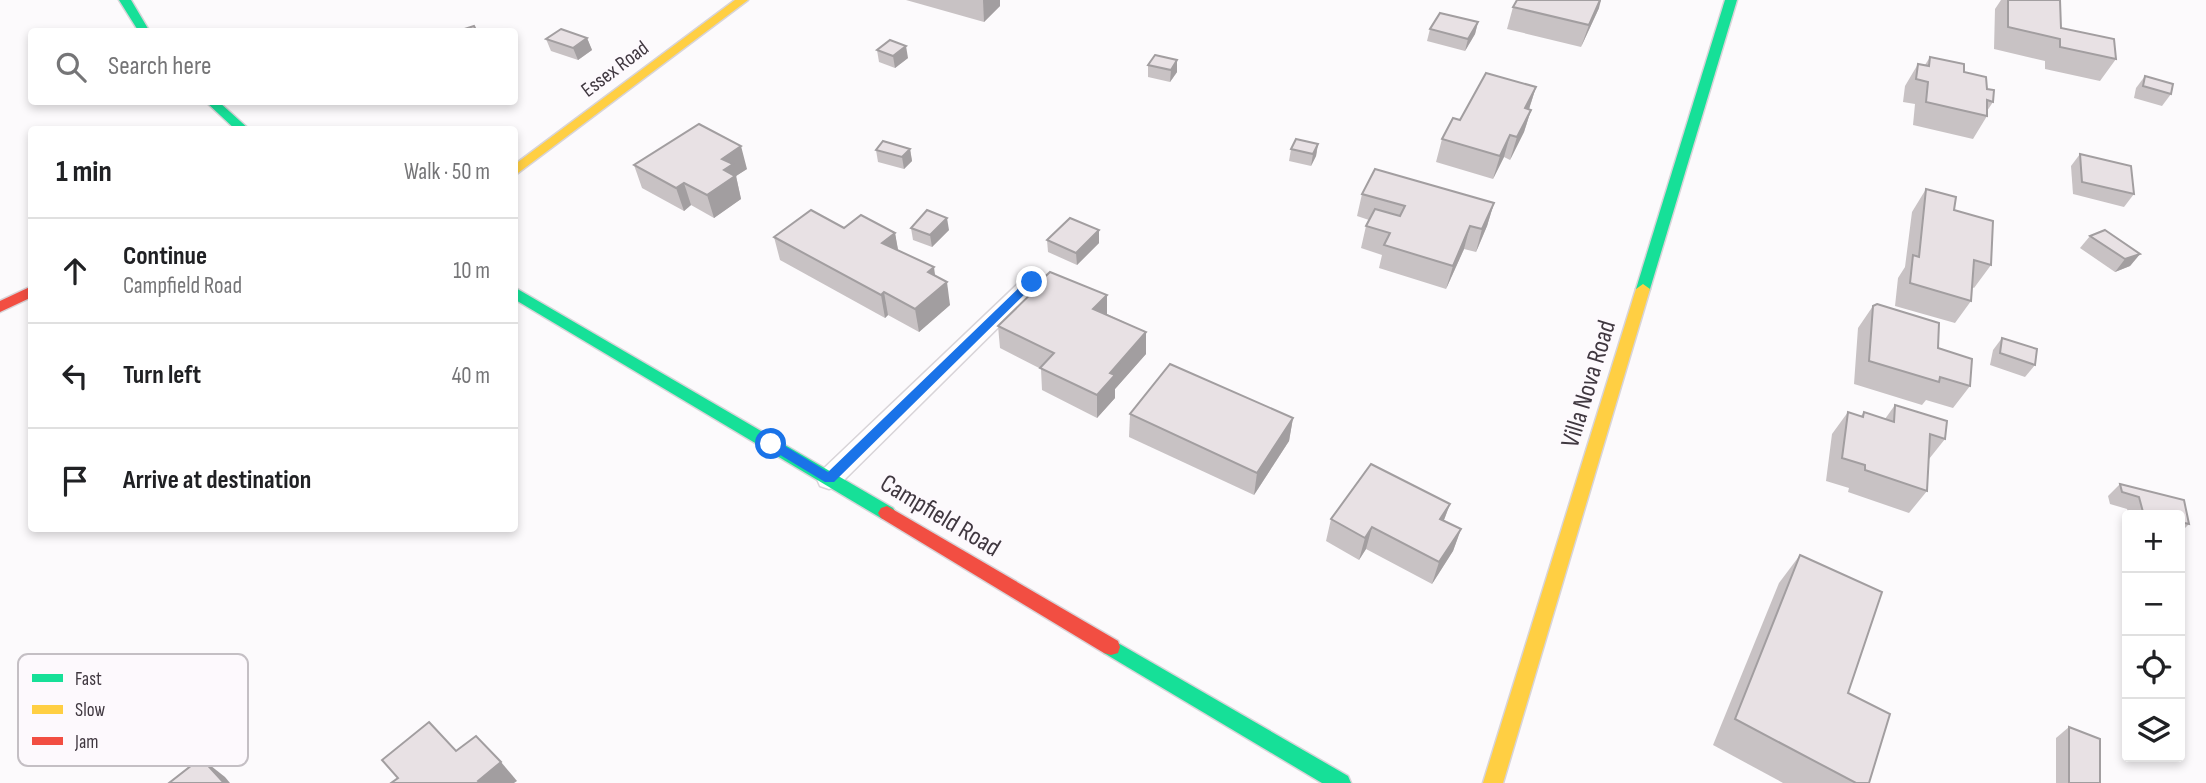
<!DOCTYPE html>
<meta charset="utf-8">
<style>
:root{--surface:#fff;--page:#f2f2f2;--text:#202124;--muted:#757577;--line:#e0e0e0}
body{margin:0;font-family:"Sofia Sans Condensed",sans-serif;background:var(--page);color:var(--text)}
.controls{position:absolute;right:21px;bottom:21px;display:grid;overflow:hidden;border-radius:7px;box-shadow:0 4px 10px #0003}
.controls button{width:63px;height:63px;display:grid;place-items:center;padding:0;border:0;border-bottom:2px solid var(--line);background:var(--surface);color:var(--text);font:35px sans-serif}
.stop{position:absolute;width:21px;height:21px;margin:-16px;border:5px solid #1a73e8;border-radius:50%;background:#fff}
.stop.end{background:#1a73e8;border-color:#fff;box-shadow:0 2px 7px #0008}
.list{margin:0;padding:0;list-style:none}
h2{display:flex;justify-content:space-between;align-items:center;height:91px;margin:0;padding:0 28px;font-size:30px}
h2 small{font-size:23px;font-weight:400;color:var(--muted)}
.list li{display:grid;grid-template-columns:46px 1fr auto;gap:21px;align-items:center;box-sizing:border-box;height:105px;padding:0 28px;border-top:2px solid var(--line)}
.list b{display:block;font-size:26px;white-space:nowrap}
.list p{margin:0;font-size:23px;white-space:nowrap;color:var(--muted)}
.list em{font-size:23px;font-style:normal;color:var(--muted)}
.icon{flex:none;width:38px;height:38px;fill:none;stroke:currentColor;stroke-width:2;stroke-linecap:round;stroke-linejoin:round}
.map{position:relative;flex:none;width:2206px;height:783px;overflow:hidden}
.search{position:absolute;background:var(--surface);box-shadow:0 4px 10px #0003;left:28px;top:28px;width:490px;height:77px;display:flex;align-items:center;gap:18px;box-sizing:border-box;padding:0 24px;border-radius:7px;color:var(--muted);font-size:26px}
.panel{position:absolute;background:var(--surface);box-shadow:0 4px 10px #0003;left:28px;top:126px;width:490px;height:406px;border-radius:7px}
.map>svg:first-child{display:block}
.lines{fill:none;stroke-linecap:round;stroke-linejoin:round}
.lane-casing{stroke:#d8d4d8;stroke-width:3}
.fast-casing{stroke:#d8d4d8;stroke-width:3}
.slow-casing{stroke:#d8d4d8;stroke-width:3}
.jam-casing{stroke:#d8d4d8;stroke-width:3}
.lane{fill:#fffeff;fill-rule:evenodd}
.fast{fill:#16e098;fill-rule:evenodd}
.slow{fill:#ffcf43;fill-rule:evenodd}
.jam{fill:#f24e42;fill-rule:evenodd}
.wall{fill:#c8c2c4}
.shaded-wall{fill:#a29ea0}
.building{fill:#e8e1e4;stroke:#a29ea0;stroke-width:2}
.route{fill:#1a73e8}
.labels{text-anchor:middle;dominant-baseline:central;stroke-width:5;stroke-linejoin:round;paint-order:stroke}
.far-street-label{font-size:21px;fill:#403840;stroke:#fdf9fd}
.street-label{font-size:26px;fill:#403840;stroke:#fdf9fd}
.key{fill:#fdf9fd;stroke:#c4bfc4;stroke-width:2}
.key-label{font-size:19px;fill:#403840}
</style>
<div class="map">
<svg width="2206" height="783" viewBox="0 0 2206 783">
<rect width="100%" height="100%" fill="#fcfafc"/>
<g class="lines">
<defs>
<path id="lane" d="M1032,275L1039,277L1042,282L1039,287L838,486L829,489L820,486L817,479L820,472L1025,277Z"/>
<g id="fast">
<path d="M119,0H131L150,32H139Z"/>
<path d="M1725,0H1737L1650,289L1648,293H1638L1636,289Z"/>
<path d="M206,102H219L250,130H236Z"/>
<path d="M514,287L893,508L896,513L893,518L887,520L881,518L514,299Z"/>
<path d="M1111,639L1348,776L1351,783H1322L1104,653L1102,647L1104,641Z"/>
</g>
<g id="slow">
<path d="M735,0H748L514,176V165Z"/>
<path d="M1643,284L1650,289L1503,783H1483L1636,289Z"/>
</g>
<g id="jam">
<path d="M32,286V297L0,312V301Z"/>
<path d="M887,506L1118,641L1120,647L1118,653L1111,655L1104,653L881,518L878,513L881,508Z"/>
</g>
</defs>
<use href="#lane" class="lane-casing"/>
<use href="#fast" class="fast-casing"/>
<use href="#slow" class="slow-casing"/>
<use href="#jam" class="jam-casing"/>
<use href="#lane" class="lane"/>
<use href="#fast" class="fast"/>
<use href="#slow" class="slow"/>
<use href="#jam" class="jam"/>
</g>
<g class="wall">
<path d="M906,0H1000V6L984,22Z"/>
<path d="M2001,0H2060L2061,28L2116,59L2100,81L2045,69V61L1994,49L1995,9Z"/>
<path d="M1513,7L1599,8L1581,47L1507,29Z"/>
<path d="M1478,22L1475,34L1465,51L1427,41L1430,29Z"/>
<path d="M587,38L592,50L578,60L551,51L546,39Z"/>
<path d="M877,50L908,58L895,68L879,62Z"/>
<path d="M1930,57L1964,72L1987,89L1993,102L1987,111V116L1973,139L1913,125L1915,104L1903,102L1905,86L1918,64L1925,65Z"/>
<path d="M1148,65L1177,72L1170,82L1148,77Z"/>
<path d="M2145,76L2171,94L2162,106L2134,98L2136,88Z"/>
<path d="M1536,87L1529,109L1531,110L1524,132L1510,160L1504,157L1493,179L1436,162L1442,139L1460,120Z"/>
<path d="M1318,144L1316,156L1311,166L1289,161L1291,149Z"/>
<path d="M910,149L912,161L904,169L878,162L876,150Z"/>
<path d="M2080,154L2134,194L2124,207L2073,194L2071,166Z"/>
<path d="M634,165L747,169L736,176L741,199L714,218L691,205L684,211L642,188Z"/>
<path d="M1926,189L1954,210L1991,265L1974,288L1972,287L1971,301L1955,323L1895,306L1898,278L1905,267L1912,212Z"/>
<path d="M1362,194L1494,203L1487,226L1476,252L1464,249L1446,289L1379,268L1382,255L1361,248L1366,226L1369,220L1357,216Z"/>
<path d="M844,228L895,233L898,251L935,276L950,305L919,332L888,315L885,318L780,260L774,237Z"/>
<path d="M911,228L949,230L932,247L913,240Z"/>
<path d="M1099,230V243L1077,265L1048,252L1047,240Z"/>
<path d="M2090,236L2140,254L2130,266L2115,272L2080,248Z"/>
<path d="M1036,285L1107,295V314L1146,332V354L1115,389V398L1097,418L1042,390L1041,369L1000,348L998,326L1036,289Z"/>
<path d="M1873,306L1938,348L1970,386L1953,408L1926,400L1922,405L1854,384L1858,328Z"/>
<path d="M2002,338L2035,365L2025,377L1990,365L1993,350Z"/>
<path d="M1895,405L1945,439L1929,459L1927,491L1909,513L1848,492L1849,488L1826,481L1832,434L1848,412L1861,416L1864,412L1885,419Z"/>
<path d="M1130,414L1293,418L1289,441L1254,495L1129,437Z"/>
<path d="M2120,484L2184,500L2189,524L2180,533V515H2129L2127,509L2110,504L2108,496Z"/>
<path d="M1450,504L1444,520L1461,529L1453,551L1432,584L1366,549L1359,560L1326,541L1331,519Z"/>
<path d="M1800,555L1848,693L1869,783H1783L1713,745L1779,583Z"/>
<path d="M2069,727L2100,783H2056V738Z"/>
</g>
<g class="shaded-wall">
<path d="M983,0H1000V6L984,22Z"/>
<path d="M1600,0H1601L1599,8L1581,47L1589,25Z"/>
<path d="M1478,22L1475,34L1465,51L1468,39Z"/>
<path d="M587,38L592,50L578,60L573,48Z"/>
<path d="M906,46L908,58L895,68L893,56Z"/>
<path d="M1177,60V72L1170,82L1171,70Z"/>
<path d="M1536,87L1529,109L1525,108Z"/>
<path d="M1531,110L1524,132L1510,160L1517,137Z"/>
<path d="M1510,135L1504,157L1493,179L1500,156Z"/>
<path d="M1318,144L1316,156L1311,166L1313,154Z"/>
<path d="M741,146L747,169L736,176L741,199L714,218L707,195L722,159Z"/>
<path d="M910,149L912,161L904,169L902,157Z"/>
<path d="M684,183L691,205L684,211L676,188Z"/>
<path d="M1494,203L1487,226L1476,252L1482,229Z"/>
<path d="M947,218L949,230L932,247L930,235Z"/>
<path d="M1470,226L1464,249L1446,289L1453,266Z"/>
<path d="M1099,230V243L1077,265L1076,253Z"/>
<path d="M895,233L899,255L882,243Z"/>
<path d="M2140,254L2130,266L2115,272L2125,259Z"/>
<path d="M934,267L937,290L928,272Z"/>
<path d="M947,282L950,305L919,332L915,309Z"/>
<path d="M884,292L888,315L885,318L881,295Z"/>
<path d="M1107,295V318L1093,309Z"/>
<path d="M1146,332V354L1115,389V398L1097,418V395L1110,373Z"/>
<path d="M1293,418L1289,441L1254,495L1257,473Z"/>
<path d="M1450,504L1442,525L1440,519Z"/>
<path d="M1372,527L1366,549L1359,560L1365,538Z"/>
<path d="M1461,529L1453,551L1432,584L1439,562Z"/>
<path d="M201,758L225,777L230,783H224Z"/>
<path d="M501,762L517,781L514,783H480L478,781Z"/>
</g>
<g class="building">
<path d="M1517,0H1600L1589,25L1513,7Z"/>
<path d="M2008,0H2060L2061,28L2114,39L2116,59L2060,47V39L2008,27Z"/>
<path d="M1440,13L1478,22L1468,39L1430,29Z"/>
<path d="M474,26L477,32H455Z"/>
<path d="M561,29L587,38L573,48L546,39Z"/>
<path d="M890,40L906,46L893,56L877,50Z"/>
<path d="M1155,55L1177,60L1171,70L1148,65Z"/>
<path d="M1930,57L1964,64V72L1986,77L1987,89L1994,90L1993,102L1987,100V116L1926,102L1928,82L1916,79L1918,64L1929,66Z"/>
<path d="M1486,73L1536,87L1525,108L1531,110L1517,137L1510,135L1500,156L1442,139L1453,118L1460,120Z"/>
<path d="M2145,76L2173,84L2171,94L2143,86Z"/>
<path d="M699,124L741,146L722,159L733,164L724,170L735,176L707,195L684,183L676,188L634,165Z"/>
<path d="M1296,139L1318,144L1313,154L1291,149Z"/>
<path d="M883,141L910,149L902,157L876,150Z"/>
<path d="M2080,154L2131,166L2134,194L2082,182Z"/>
<path d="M1375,169L1494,203L1482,229L1470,226L1453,266L1384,245L1390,233L1366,226L1375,209L1400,216L1405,206L1362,194Z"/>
<path d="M1926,189L1956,197L1954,210L1993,221L1991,265L1974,260L1971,301L1910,283L1913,255L1919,257Z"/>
<path d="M811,210L844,228L861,215L895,233L882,243L934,267L928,272L947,282L915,309L884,292L881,295L774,237Z"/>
<path d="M927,210L947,218L930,235L911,228Z"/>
<path d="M1070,218L1099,230L1076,253L1047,240Z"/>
<path d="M2105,230L2140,254L2125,259L2090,236Z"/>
<path d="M1050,272L1107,295L1093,309L1146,332L1110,373L1115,375L1097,395L1040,368L1054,353L998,326L1039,286L1036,285Z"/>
<path d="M1877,304L1939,323L1938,348L1972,359L1970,386L1940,377L1939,382L1869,361L1873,306Z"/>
<path d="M2002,338L2037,349L2035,365L2000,353Z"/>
<path d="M1170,364L1293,418L1257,473L1130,414Z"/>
<path d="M1895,405L1947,421L1945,439L1930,434L1927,491L1865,470V465L1842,458L1848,412L1863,417L1864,412L1894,422Z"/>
<path d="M1371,464L1450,504L1440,519L1461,529L1439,562L1372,527L1365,538L1331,519Z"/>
<path d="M2120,484L2184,500L2189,524L2180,522V515H2155L2143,512L2139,497L2122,492Z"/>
<path d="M1800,555L1882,592L1848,693L1890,714L1869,783H1856L1735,719Z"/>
<path d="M429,722L456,751L476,736L501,762L478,781L480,783H391L398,778L382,760Z"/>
<path d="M2069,727L2100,739V783H2069Z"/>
<path d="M201,758L224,783H169Z"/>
</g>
<path class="route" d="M1028,279L1037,282L834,482H825L767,447V440H775L828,472Z"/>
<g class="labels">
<g class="far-street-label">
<text transform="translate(615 69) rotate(-37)">Essex Road</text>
</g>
<g class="street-label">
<text transform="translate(1589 384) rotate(-73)">Villa Nova Road</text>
<text transform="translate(940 516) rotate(31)">Campfield Road</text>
</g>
</g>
<rect x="18" y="654" width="230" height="112" rx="10" class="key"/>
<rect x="32" y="674" width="31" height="8" fill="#16e098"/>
<rect x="32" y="705" width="31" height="9" fill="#ffcf43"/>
<rect x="32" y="737" width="31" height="8" fill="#f24e42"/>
<g class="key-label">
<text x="75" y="685">Fast</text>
<text x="75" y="716">Slow</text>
<text x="75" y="748">Jam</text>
</g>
</svg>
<div class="controls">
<button>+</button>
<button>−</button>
<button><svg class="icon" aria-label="locate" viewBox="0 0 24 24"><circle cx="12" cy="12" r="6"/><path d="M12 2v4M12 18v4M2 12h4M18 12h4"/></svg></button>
<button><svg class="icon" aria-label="layers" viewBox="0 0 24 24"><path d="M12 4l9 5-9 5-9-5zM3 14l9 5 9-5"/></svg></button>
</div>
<div class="stop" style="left:771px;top:444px"></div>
<div class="stop end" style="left:1032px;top:282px"></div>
<div class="search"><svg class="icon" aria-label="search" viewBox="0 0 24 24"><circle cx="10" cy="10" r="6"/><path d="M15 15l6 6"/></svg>Search here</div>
<section class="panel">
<h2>1 min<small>Walk · 50 m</small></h2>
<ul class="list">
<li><svg class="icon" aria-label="ahead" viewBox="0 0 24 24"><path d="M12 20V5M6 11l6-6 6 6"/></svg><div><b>Continue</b><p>Campfield Road</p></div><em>10 m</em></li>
<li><svg class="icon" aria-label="left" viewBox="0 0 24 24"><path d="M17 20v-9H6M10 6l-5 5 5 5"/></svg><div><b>Turn left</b></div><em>40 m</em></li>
<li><svg class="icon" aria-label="arrive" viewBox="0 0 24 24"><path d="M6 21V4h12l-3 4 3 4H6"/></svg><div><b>Arrive at destination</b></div></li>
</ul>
</section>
</div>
